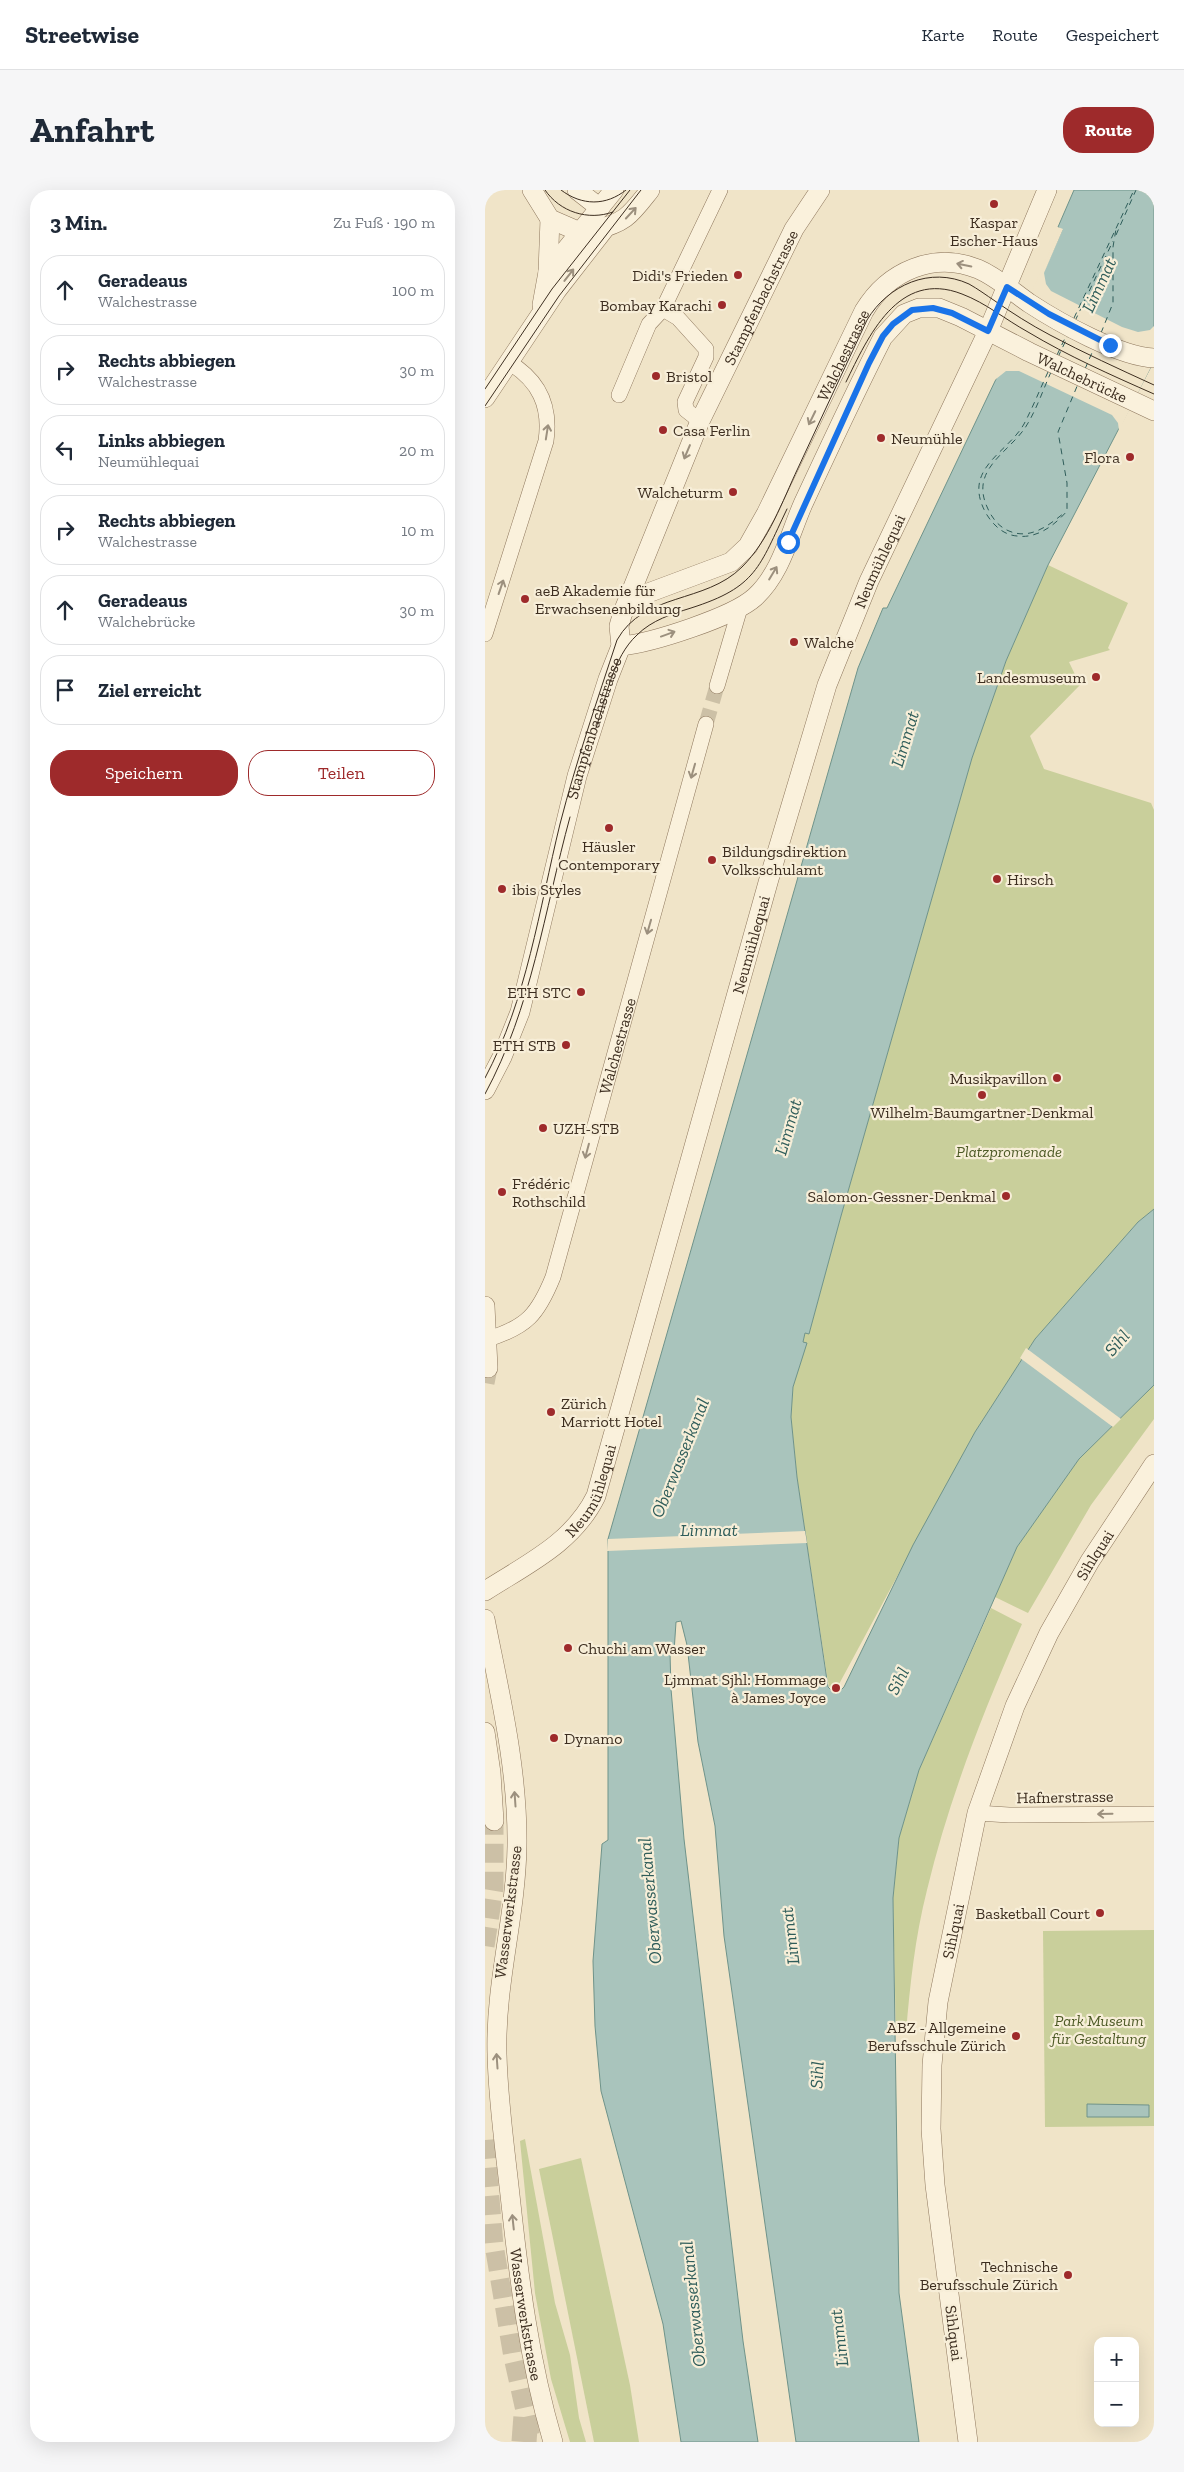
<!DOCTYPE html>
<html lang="de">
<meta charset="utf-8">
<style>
:root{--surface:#fff;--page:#f6f6f7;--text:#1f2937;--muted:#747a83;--line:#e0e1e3;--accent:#9e2a2b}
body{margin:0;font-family:"Zilla Slab",serif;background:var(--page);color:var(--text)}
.controls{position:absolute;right:15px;bottom:15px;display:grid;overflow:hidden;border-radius:10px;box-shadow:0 5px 20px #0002}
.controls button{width:45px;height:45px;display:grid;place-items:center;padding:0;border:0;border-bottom:1px solid var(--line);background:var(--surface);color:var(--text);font:25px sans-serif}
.stop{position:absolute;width:15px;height:15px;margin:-11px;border:4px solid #1a73e8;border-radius:50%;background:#fff}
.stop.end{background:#1a73e8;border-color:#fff;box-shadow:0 1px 5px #0008}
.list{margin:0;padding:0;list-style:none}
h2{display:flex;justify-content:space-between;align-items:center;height:65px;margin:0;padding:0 20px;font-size:21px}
h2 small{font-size:16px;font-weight:400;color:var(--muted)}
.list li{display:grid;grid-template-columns:32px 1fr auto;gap:15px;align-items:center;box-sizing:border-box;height:70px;margin:0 10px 10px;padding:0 10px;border:1px solid var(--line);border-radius:20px}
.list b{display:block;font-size:19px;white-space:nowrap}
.list p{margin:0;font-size:16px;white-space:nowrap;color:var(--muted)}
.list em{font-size:16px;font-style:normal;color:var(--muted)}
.actions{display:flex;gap:10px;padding:15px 20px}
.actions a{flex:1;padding:11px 0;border:1px solid var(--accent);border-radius:20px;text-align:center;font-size:18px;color:var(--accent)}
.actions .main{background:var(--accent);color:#fff}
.icon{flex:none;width:28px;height:28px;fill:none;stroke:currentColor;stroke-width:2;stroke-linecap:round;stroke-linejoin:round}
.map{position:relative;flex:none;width:669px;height:2252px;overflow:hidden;border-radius:20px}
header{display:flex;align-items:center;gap:30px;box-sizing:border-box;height:70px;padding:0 25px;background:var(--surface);border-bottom:1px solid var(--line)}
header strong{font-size:24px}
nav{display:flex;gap:28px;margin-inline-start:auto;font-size:18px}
.intro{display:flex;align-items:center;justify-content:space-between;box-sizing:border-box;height:120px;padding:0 30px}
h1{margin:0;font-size:35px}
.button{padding:12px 22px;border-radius:20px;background:var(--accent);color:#fff;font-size:18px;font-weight:700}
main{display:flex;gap:30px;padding:0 30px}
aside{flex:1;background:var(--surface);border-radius:20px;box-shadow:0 5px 20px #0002}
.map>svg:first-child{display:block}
.green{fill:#c9cf9b}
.water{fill:#a9c4bc;stroke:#6f938a}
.pier{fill:#f0e4c8}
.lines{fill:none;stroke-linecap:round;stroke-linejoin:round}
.ferry{stroke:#2f5d5a;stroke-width:1;stroke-dasharray:6 5;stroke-linecap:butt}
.minor-tunnel{stroke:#ccc0a6;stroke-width:15;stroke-dasharray:15 8;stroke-linecap:butt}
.tertiary-tunnel{stroke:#ccc0a6;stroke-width:19;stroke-dasharray:19 9;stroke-linecap:butt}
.trunk-tunnel{stroke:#ccc0a6;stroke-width:25;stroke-dasharray:25 12;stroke-linecap:butt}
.minor-casing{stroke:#8d765c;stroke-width:16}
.tertiary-casing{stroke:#8d765c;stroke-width:20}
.minor{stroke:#faf1dc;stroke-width:15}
.tertiary{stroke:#faf1dc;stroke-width:19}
.tram{stroke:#3d2e20;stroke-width:1}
.oneway{stroke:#9c907e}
.route{stroke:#1a73e8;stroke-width:6}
.poi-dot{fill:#9e2a2b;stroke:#f7eed8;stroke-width:2}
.labels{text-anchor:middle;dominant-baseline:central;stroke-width:4.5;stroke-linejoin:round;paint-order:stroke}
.poi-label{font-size:16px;fill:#3d2e20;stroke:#f7eed8;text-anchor:end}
.street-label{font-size:16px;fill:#3d2e20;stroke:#f7eed8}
.park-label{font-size:16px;font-style:italic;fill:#4d5a26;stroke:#f7eed8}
.water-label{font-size:18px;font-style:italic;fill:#2f5d5a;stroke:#f7eed8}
</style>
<header>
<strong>Streetwise</strong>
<nav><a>Karte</a><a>Route</a><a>Gespeichert</a></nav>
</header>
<div class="intro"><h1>Anfahrt</h1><a class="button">Route</a></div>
<main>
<aside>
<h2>3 Min.<small>Zu Fuß · 190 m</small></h2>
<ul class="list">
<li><svg class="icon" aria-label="ahead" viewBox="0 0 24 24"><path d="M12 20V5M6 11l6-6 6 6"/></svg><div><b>Geradeaus</b><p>Walchestrasse</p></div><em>100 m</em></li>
<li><svg class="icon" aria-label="right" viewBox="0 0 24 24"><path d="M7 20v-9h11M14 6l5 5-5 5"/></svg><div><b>Rechts abbiegen</b><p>Walchestrasse</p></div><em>30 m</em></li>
<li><svg class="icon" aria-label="left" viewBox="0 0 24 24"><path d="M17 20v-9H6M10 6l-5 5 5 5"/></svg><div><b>Links abbiegen</b><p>Neumühlequai</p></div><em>20 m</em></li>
<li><svg class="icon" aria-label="right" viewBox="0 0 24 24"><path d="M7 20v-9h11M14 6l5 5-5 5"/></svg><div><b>Rechts abbiegen</b><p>Walchestrasse</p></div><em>10 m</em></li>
<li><svg class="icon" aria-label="ahead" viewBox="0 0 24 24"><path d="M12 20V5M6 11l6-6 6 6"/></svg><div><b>Geradeaus</b><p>Walchebrücke</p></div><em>30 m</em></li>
<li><svg class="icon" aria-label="arrive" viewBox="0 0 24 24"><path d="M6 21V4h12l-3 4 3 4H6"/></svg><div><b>Ziel erreicht</b></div></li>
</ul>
<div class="actions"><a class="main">Speichern</a><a>Teilen</a></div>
</aside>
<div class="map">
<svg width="669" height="2252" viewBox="0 0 669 2252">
<rect width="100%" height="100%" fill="#f0e4c8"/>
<g class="green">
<path d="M563,375L643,413L623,458L625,460L584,472L595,495L545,546L559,579L666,613L669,620V1019L653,1032L550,1149L490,1242L353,1496L348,1500L344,1496L342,1486L312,1287L306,1227L308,1197L320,1143L324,1144L356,1026L487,568L521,471Z"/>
<path d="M669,1195V1229L606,1315L543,1423L510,1407L532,1357L594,1269Z"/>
<path d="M506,1418L537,1434C499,1520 464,1608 442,1700C430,1747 425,1795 421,1843L411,1845L408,1708L414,1648L434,1580Z"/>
<path d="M669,1740V1936L560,1937L558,1741Z"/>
<path d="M40,1949L70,2113L85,2165L94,2228L101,2252H85L66,2189L50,2103L35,1951Z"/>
<path d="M96,1968L145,2195L154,2252H109L54,1979Z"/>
</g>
<g class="water">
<path d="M589,0H669V171L563,375L521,471L487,568L356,1026L324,1144L320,1143L318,1152L322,1153L308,1197L306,1227L312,1287L343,1497L349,1503H353L359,1497L428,1355L490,1242L550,1149L653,1032L669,1019V1195L594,1269L532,1357L434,1580L414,1648L408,1708L414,2103L434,2252H311L239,1746L230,1636L213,1552L202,1455L196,1431L191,1432L189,1462L185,1463L186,1499L199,1649L258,2151L273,2252H196L178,2134L116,1901L110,1836L108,1771L117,1654L123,1650V1349L373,478L398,418H402L512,187L577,40L573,37Z"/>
<path d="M602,1914L664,1915V1927H602Z"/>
</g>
<g class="pier">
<path d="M573,37L578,39L559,83L561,94L566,101L637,137L653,142L665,140L669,136V171L634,241L633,233L627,225L534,181H521L506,193L574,40Z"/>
<path d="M541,1158L636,1229L628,1237L535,1168Z"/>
<path d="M320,1341L322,1353L122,1361L123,1349Z"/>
</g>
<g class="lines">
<g class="ferry">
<path d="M631,45L651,0"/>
<path d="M589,128L649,0"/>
<path d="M590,131L628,51"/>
<path d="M616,143L628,113V57L631,39"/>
<path d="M572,165L581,146"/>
<path d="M573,167L583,146"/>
<path d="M600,179L609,158"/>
<path d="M563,182C555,199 548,217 539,234C522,264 475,279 502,325C509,336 519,345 532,346C552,349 570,335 582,321V293L573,242L593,194"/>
<path d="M566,182C558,200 551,221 540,238C522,264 484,280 503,319C507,328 514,337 524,341C545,350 563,336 579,323"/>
</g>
<path class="minor-tunnel" d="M221,534L232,496"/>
<g class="tertiary-tunnel">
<path d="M0,1193L3,1178"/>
<path d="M0,1756L9,1699V1631"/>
<path d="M0,1950L9,2055L28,2167L47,2252"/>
</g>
<path class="trunk-tunnel" d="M39,2252L41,2225"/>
<defs>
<g id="minor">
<path d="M178,119L193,128L221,159V167L200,212L201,220L215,231"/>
<path d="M134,205L164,134L178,119L235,0"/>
<path d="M0,444L61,251C66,216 54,190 23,172"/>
<path d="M232,496L255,418"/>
<path id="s1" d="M3,1149C42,1137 53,1124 68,1087L221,534"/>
<path d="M492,1623L524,1625L669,1624"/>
</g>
<g id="tertiary">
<path d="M47,0L65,29L95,42"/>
<path d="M92,0L115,18"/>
<path d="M109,40C141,33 146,24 165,0"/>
<path d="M63,82L65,29"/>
<path d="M57,115L63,82L129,0"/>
<path d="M0,208L72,100L121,37"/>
<path id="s2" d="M138,421L163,403L246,372L263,356L281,324L379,121C403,81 449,61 493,79C512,87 528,102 544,113C573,132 635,167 669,168"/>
<path id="s3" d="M136,456C167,453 248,427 270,407C296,383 304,346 318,314C344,258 370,202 398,147L419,124L434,118H454L476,127L544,162L669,221"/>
<path id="s4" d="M0,900L17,867L35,822L92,586L123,489L136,456L134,436L138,422L215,231L309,39L335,0"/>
<path d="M0,1116L3,1178"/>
<path id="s5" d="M0,1401C42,1374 88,1353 111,1306L284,689L342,495L384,391L503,141L562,0"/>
<path id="s6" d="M0,1429C15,1505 33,1579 32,1656C31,1726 10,1793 12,1864C13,1911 20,1959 25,2005C34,2089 44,2171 68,2252"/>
<path d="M0,1542L6,1583L9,1631"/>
<path id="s7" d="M483,2252L450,1995L446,1939L447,1875L453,1812L492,1623L530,1516L564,1443L605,1371L669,1274"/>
</g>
</defs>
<use href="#minor" class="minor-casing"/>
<use href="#tertiary" class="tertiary-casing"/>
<use href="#minor" class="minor"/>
<use href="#tertiary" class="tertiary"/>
<g class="tram">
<path d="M60,0C75,22 103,31 128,22"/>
<path d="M76,0C97,16 121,16 141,0"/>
<path d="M361,192C383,147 413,79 477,104C501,113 521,130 543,142C583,166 626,185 669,204"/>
<path d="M0,199L67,99L145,0"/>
<path d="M0,216L74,106L156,0"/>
<path d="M111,538C121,508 128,467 152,445C167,430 187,424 206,418C272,397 274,377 302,319"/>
<path d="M0,888C42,809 54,720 75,634C91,572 112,511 132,450C159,402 220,414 257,377C284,350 297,312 313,278C336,229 359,179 382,130C403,95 445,76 484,94C493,99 501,105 510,111C527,123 546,135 565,145C599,163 634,179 669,195"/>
<path d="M0,904C47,817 59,722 85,627"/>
</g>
</g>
<defs><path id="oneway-shaft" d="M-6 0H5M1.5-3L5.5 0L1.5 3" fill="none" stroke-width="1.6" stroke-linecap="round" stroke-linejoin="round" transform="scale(1.25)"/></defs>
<g class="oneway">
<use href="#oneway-shaft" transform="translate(146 23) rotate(-47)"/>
<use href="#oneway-shaft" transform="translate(479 75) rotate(-168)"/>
<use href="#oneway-shaft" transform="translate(84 85) rotate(-52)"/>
<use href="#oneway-shaft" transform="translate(327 228) rotate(116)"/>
<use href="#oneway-shaft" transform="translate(62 242) rotate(-81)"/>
<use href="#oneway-shaft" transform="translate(202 262) rotate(113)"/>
<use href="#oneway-shaft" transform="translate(288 383) rotate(-59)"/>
<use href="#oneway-shaft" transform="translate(16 397) rotate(-71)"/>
<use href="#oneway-shaft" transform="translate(183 444) rotate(-20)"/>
<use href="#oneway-shaft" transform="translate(208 581) rotate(106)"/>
<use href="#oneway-shaft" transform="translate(164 737) rotate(106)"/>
<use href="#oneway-shaft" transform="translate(102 961) rotate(105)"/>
<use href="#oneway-shaft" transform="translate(30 1609) rotate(-94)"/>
<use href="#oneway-shaft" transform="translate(620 1624) rotate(179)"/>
<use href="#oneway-shaft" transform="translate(12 1871) rotate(-94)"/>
<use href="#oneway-shaft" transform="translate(28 2032) rotate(-96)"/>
</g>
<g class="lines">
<path class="route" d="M303,352L384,173L398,146L408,134L427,120L448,118L467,123L503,141L522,97L564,124L625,155"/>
</g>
<g class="poi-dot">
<circle cx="509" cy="14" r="5"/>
<circle cx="253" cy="85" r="5"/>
<circle cx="237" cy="115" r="5"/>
<circle cx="171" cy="186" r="5"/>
<circle cx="178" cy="240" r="5"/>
<circle cx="396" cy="248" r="5"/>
<circle cx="645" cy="267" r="5"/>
<circle cx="248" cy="302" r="5"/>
<circle cx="40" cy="409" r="5"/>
<circle cx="309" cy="452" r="5"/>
<circle cx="611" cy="487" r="5"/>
<circle cx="124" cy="638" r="5"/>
<circle cx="227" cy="670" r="5"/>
<circle cx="512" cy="689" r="5"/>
<circle cx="17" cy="699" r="5"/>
<circle cx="96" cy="802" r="5"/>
<circle cx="81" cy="855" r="5"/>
<circle cx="572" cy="888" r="5"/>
<circle cx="497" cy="905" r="5"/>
<circle cx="58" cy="938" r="5"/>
<circle cx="17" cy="1002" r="5"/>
<circle cx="521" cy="1006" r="5"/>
<circle cx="66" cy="1222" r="5"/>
<circle cx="83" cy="1458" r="5"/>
<circle cx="351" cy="1498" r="5"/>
<circle cx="69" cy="1548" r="5"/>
<circle cx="615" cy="1723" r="5"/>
<circle cx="531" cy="1846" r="5"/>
<circle cx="583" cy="2085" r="5"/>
</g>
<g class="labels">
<g class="poi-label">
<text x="509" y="32" text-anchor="middle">Kaspar<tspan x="509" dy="18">Escher-Haus</tspan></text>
<text x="243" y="85">Didi's Frieden</text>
<text x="227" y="115">Bombay Karachi</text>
<text x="181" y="186" text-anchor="start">Bristol</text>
<text x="188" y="240" text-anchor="start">Casa Ferlin</text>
<text x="406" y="248" text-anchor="start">Neumühle</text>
<text x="635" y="267">Flora</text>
<text x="238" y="302">Walcheturm</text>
<text x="50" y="400" text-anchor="start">aeB Akademie für<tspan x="50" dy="18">Erwachsenenbildung</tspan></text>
<text x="319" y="452" text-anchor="start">Walche</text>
<text x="601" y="487">Landesmuseum</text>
<text x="124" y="656" text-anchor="middle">Häusler<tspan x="124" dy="18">Contemporary</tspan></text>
<text x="237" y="661" text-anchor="start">Bildungsdirektion<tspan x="237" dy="18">Volksschulamt</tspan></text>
<text x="522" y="689" text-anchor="start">Hirsch</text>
<text x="27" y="699" text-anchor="start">ibis Styles</text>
<text x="86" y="802">ETH STC</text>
<text x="71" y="855">ETH STB</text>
<text x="562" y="888">Musikpavillon</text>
<text x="497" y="922" text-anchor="middle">Wilhelm-Baumgartner-Denkmal</text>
<text x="68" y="938" text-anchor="start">UZH-STB</text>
<text x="27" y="993" text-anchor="start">Frédéric<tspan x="27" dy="18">Rothschild</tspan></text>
<text x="511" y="1006">Salomon-Gessner-Denkmal</text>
<text x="76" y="1213" text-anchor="start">Zürich<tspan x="76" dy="18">Marriott Hotel</tspan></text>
<text x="93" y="1458" text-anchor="start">Chuchi am Wasser</text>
<text x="341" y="1489">Ljmmat Sjhl: Hommage<tspan x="341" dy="18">à James Joyce</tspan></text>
<text x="79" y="1548" text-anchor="start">Dynamo</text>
<text x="605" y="1723">Basketball Court</text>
<text x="521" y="1837">ABZ - Allgemeine<tspan x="521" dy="18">Berufsschule Zürich</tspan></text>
<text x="573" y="2076">Technische<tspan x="573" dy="18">Berufsschule Zürich</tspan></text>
</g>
<g class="street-label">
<text stroke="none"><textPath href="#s4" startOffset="844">Stampfenbachstrasse</textPath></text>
<text stroke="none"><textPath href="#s2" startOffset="356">Walchestrasse</textPath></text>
<text stroke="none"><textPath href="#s3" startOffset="661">Walchebrücke</textPath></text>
<text stroke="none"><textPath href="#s5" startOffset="1126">Neumühlequai</textPath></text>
<text stroke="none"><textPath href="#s4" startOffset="379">Stampfenbachstrasse</textPath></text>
<text stroke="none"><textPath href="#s5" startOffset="721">Neumühlequai</textPath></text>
<text stroke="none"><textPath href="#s1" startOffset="334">Walchestrasse</textPath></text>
<text stroke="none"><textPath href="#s5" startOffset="151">Neumühlequai</textPath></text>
<text stroke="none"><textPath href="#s7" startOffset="920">Sihlquai</textPath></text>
<text transform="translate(580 1607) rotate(-1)">Hafnerstrasse</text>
<text transform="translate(23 1722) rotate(-83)">Wasserwerkstrasse</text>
<text stroke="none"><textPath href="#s7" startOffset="515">Sihlquai</textPath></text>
<text stroke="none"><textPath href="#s6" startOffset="701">Wasserwerkstrasse</textPath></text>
<text transform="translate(469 2143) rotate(83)">Sihlquai</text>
</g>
<g class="park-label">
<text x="524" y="961">Platzpromenade</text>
<text x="614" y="1830">Park Museum<tspan x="614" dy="18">für Gestaltung</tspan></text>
</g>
<g class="water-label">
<text transform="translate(614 95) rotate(-65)">Limmat</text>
<text transform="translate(420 549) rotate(-73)">Limmat</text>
<text transform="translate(303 937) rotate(-74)">Limmat</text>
<text transform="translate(632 1153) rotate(-49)">Sihl</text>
<text transform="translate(195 1268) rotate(-68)">Oberwasserkanal</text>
<text x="224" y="1340">Limmat</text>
<text transform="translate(413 1491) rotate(-63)">Sihl</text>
<text transform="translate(165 1711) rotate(-95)">Oberwasserkanal</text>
<text transform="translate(305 1746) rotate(-97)">Limmat</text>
<text transform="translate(332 1885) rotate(-87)">Sihl</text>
<text transform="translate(208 2114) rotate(-96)">Oberwasserkanal</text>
<text transform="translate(354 2148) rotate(-97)">Limmat</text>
</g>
</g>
</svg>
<div class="controls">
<button>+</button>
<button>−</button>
</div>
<div class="stop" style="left:303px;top:352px"></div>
<div class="stop end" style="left:625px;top:155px"></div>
</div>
</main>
